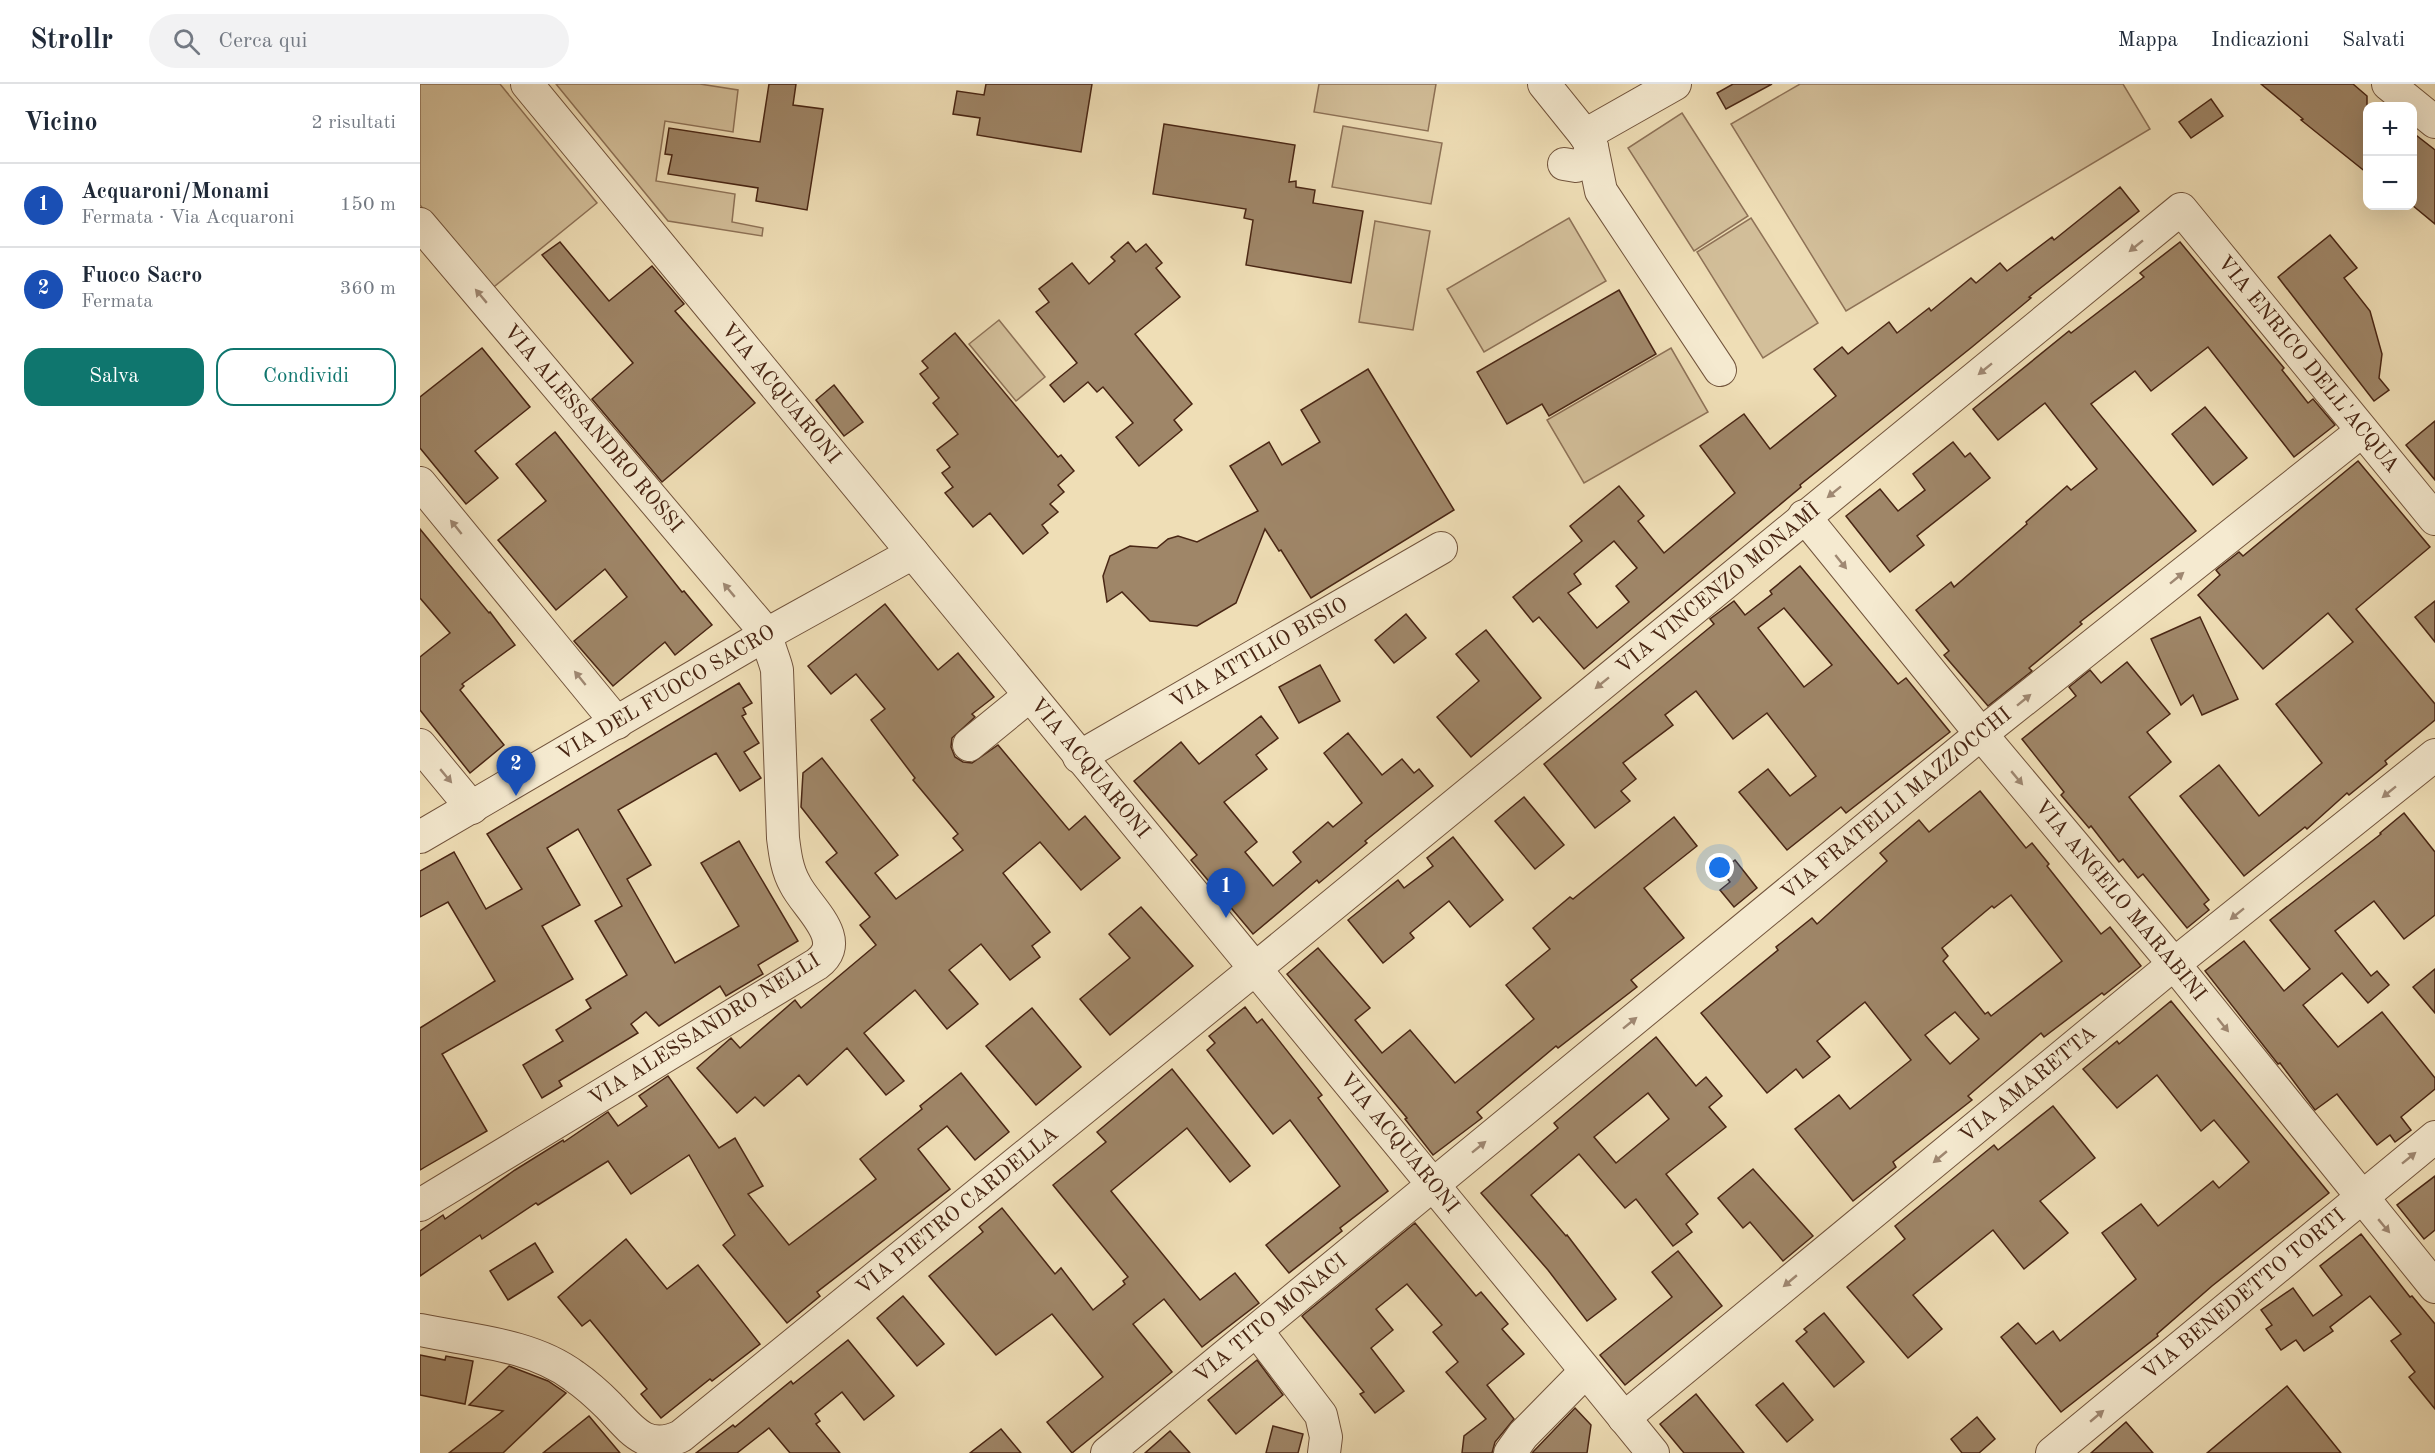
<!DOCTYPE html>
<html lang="it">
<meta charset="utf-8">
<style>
:root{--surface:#fff;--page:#f2f2f3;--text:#1f2937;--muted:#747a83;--line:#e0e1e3;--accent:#0f766e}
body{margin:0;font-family:"Old Standard TT",serif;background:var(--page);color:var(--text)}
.controls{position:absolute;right:18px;top:18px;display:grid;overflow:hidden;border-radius:12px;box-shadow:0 6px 24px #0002}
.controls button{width:54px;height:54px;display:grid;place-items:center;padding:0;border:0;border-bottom:2px solid var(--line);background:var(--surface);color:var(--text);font:30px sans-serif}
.you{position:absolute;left:1300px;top:784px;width:21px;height:21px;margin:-15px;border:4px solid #fff;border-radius:50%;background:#1a73e8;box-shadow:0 0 0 9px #1a73e833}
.badge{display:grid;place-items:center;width:39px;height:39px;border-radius:50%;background:var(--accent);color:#fff;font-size:20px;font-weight:700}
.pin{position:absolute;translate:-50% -50px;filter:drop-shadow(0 2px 3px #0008)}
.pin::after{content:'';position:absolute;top:32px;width:21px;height:18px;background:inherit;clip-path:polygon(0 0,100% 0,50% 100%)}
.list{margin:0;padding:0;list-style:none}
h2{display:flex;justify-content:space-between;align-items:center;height:78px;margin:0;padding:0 24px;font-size:26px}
h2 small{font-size:20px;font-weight:400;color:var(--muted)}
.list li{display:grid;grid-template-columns:39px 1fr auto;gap:18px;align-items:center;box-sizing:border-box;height:84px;padding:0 24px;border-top:2px solid var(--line)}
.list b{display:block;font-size:22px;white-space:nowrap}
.list p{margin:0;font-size:20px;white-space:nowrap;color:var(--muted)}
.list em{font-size:20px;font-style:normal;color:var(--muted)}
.actions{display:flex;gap:12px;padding:18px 24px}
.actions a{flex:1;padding:14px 0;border:2px solid var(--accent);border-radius:18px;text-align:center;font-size:21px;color:var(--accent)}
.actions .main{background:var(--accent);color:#fff}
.icon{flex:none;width:33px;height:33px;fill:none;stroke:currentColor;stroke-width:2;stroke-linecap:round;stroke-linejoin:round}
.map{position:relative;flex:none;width:2015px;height:1369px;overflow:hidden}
header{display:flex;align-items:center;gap:36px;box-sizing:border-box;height:84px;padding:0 30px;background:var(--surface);border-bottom:2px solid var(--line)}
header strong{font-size:28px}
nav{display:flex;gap:33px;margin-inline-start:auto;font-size:21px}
.search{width:420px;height:54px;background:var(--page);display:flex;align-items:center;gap:15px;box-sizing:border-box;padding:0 21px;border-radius:33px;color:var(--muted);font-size:22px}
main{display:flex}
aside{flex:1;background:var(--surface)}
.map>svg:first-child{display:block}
.green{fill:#d3bf9a;stroke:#8e7257;stroke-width:1.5}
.building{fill:#9f8668;stroke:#492614;stroke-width:1.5;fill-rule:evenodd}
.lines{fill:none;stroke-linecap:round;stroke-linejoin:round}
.minor-casing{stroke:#72543c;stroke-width:34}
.minor{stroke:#f5ead0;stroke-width:32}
.oneway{fill:#9f8872}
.labels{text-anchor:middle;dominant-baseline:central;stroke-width:4.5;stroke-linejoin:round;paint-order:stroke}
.street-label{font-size:21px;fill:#492614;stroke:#f5ead0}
</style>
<header>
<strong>Strollr</strong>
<div class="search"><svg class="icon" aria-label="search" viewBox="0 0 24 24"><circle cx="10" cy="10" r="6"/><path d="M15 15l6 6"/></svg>Cerca qui</div>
<nav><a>Mappa</a><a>Indicazioni</a><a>Salvati</a></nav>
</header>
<main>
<aside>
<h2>Vicino<small>2 risultati</small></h2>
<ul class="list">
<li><span class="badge" style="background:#1a4fb4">1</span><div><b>Acquaroni/Monami</b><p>Fermata · Via Acquaroni</p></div><em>150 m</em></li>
<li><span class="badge" style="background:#1a4fb4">2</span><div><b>Fuoco Sacro</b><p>Fermata</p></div><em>360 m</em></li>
</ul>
<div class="actions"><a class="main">Salva</a><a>Condividi</a></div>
</aside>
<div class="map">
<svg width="2015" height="1369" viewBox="0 0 2015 1369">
<rect width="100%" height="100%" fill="#efdeb6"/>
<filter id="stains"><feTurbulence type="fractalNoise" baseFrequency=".00333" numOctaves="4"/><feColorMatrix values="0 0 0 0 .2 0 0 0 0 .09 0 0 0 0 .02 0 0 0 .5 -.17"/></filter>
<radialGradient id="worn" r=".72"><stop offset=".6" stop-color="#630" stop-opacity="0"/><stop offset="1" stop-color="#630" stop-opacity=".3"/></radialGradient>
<g class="green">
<path d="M0,0H80L177,119L70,206L0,121Z"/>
<path d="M136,0H280L318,6L313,48L245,37L236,97L315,110L312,138L343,144L342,152L248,137Z"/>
<path d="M899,0H1016L1008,47L894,28Z"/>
<path d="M1380,0H1703L1730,45L1426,227L1311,40Z"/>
<path d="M1262,29L1328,132L1274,167L1208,64Z"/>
<path d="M923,42L1022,59L1011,120L912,103Z"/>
<path d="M1149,134L1186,197L1064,268L1027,205Z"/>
<path d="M1331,134L1398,239L1343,274L1277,168Z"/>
<path d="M955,137L1010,147L993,246L939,238Z"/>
<path d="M579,236L625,293L596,317L549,260Z"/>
<path d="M1251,264L1288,328L1164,399L1127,336Z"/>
</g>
<g class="building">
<path d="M349,0H376L373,21L403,25L387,126L336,117L338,104L248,90L252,71L245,70L249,44L340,58Z"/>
<path d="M566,0H672L661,68L557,51L560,34L533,30L537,7L564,11Z"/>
<path d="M1313,0H1352L1306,25L1297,9Z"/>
<path d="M1841,0H1933L1947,12V89L1881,36L1883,35Z"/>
<path d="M1791,15L1803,32L1771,54L1759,38Z"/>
<path d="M744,40L875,61L869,98L876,97V103L895,106L893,119L943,127L931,199L826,181L833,136L824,134L826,125L733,110Z"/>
<path d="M1992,48L2015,66V140L1992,121Z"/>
<path d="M1700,103L1719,127L1609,213L1611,214L1552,263L1380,401L1381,403L1164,585L1119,533L1113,538L1093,513L1162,457L1150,442L1199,402L1224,432L1218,437L1244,469L1315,409L1280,362L1324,330L1350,365L1416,312L1394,285L1422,263L1428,270L1469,238L1477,249L1509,224L1511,227L1551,194L1556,199L1580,179L1587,187L1632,153L1634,156ZM1194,457L1217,484L1196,502L1209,518L1177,544L1148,509L1161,500L1154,490Z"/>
<path d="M1910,151L1937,184L1924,194L1950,227L1962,270L1959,294L1969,306L1954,317L1858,193Z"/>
<path d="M140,158L189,217L232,182L264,220L255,227L335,319L242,398L172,315L213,279L122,171Z"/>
<path d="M708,158L716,168L726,160L742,179L736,184L760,213L715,250L772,320L754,336L762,346L719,382L696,353L713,339L683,303L677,308L668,298L644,318L630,301L657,279L616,228L629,218L619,205L652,179L669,200L695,177L691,173Z"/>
<path d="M1760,158L1864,284L1862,286L1888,319L1893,315L1915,341L1874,373L1788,263L1731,307L1715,287L1671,320L1776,447L1660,538L1662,540L1609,584L1612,587L1568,622L1524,571L1529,567L1496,526L1531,498L1534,503L1607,440L1606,438L1647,402L1651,406L1677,385L1625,319L1578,356L1553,325L1649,247L1651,249L1724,193L1720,189Z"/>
<path d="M1199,206L1236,270L1129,332L1122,320L1087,340L1057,288Z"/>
<path d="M535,249L638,373L641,371L654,387L638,401L644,408L630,420L638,428L622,441L628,449L603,470L570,429L553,443L525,409L533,403L522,389L530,383L517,366L538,350L513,319L519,314L500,290L508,284L502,277Z"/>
<path d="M62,264L110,323L55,367L78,394L46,420L0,364V313Z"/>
<path d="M948,285L1034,426L891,514L861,466L859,467L845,445L816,519L777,542L730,537L702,508L687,518L683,492L690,472L710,462L737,464L748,455L758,452L777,458L838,427L810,382L849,358L862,381L900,358L881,326Z"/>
<path d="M414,301L443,338L424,352L396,316Z"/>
<path d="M1785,323L1827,374L1793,401L1752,350Z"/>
<path d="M2015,337V396L1986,361Z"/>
<path d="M135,348L262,508L264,507L292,541L255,571L245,558L193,602L154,557L207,513L185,485L136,526L78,456L126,417L96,380Z"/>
<path d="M1533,358L1545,373L1550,369L1570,394L1497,452L1504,461L1470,488L1426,432L1460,405L1478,427L1505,406L1493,390Z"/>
<path d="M1938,377L2010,463L1936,525L2015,620V636L1965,677L1967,680L1929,711L1927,709L1887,745L1885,743L1824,792L1760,712L1799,681L1839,732L1902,679L1856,620L1933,558L1908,529L1843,585L1778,511L1800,491L1796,486L1819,468L1823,472Z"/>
<path d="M0,445L69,529L70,528L95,561L42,600L44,602L40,606L84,661L50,689L0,626V573L30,549L0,514Z"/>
<path d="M1380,482L1478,600L1486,594L1530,648L1426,729L1421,723L1367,766L1319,708L1348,685L1370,712L1396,692L1347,629L1313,655L1276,607L1245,631L1253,641L1203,679L1216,695L1201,707L1210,717L1175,744L1124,680L1294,540L1290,535L1314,517L1325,531L1352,510L1350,507ZM1364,524L1412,581L1384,603L1338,544Z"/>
<path d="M2015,517V558L1995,533Z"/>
<path d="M465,520L518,586L538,569L574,613L552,630L555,633L532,654L531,663L535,673L543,678L552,679L578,661L649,746L665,732L700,774L661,806L620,758L583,789L630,848L612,862L620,873L590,896L561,860L529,886L558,920L527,945L495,906L444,949L484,997L466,1011L427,964L387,1001L379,991L344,1022L335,1013L317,1029L277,984L311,954L320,964L375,916L381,924L456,861L440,841L450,833L406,778L417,769L381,723L383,689L402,674L478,771L455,789L476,815L543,766L533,754L538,750L493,696L495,694L451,636L465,625L436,590L411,610L388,582Z"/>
<path d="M986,530L1006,554L974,579L955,556Z"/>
<path d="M1780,533L1818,615L1782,631L1773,611L1761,621L1731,555Z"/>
<path d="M1066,546L1121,614L1051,673L1017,633L1059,597L1036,570Z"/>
<path d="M1707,578L1750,630L1727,648L1751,678L1709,713L1789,816L1784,820L1789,826L1767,844L1723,790L1718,794L1703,775L1699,778L1671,742L1669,744L1641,711L1644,708L1602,655L1656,612L1649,603L1670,586L1681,599Z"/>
<path d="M900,581L920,617L879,639L859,603Z"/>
<path d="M319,599L332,619L323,624L326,630L322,632L339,659L324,668L341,694L320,707L296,669L198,726L231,781L207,795L255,879L319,842L281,779L319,757L378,857L338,881L343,890L306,912L300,902L239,942L226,928L211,940L218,949L139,997L142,1002L122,1014L103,981L143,957L136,946L171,924L166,916L207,891L175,837L202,822L158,745L127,764L160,821L122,842L153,895L22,970L67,1047L0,1086V944L75,897L28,818L0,833V787L34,768L66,825L102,805L67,750Z"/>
<path d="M841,632L858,654L836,671L847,685L804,718L837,758L825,768L853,802L881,778L873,768L908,738L913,743L942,719L904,669L928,649L962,691L982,675L994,689L999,685L1013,702L945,757L947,759L899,799L897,796L833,850L771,776L777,771L714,697L761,658L779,680Z"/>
<path d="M1560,707L1606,764L1612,759L1629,780L1627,782L1681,850L1690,843L1721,882L1684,911L1682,909L1624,953L1621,949L1548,1012L1552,1016L1473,1078L1476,1083L1433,1117L1375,1045L1419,1011L1430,1025L1491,976L1445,918L1397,957L1410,973L1383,994L1376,985L1347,1009L1281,929L1358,866L1356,863L1392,834L1397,840L1467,777L1460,769L1499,736L1509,748ZM1591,811L1642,877L1571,932L1568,928L1565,930L1523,877L1528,872L1522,864L1572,822L1574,824ZM1535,928L1559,955L1530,980L1505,951Z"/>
<path d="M1104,713L1144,761L1115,785L1075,737Z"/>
<path d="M1984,729L2015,768V831L1984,855L1954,817L1915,847L1951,892L1957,887L1969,901L1948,919L1922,889L1883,921L1918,963L1962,928L2015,994V1005L1981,1033L1991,1046L1975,1058L1970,1051L1957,1061L1917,1010L1895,1026L1860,979L1858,980L1785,887L1824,857L1864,907L1890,885L1850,836L1961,750L1960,749Z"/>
<path d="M1254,733L1277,762L1224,804L1264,854L1211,896L1217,903L1138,964L1136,962L1057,1028L1062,1034L1013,1071L985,1035L987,1034L867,890L898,864L950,924L935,936L962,969L990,946L1035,999L1114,935L1086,901L1130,865L1113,844L1150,813L1153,815Z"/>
<path d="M1033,753L1083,816L1050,843L1029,817L990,849L994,854L963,879L928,836L978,796L984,804L1013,782L1007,774Z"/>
<path d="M1315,776L1337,804L1314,823L1300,806L1310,798L1301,787Z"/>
<path d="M721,823L773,882L690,951L660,915L710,874L689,850Z"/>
<path d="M2015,885V929L1993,903Z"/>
<path d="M1751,917L1909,1109L1792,1202L1737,1250L1738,1252L1641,1328L1581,1253L1598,1239L1616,1260L1633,1247L1640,1257L1716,1195L1682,1149L1721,1120L1738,1142L1793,1097L1799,1104L1829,1078L1794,1036L1781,1047L1737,991L1697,1024L1663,985L1697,957L1699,960Z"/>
<path d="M825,923L837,939L842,935L902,1011L898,1014L968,1107L920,1144L922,1147L869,1189L846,1161L920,1102L870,1036L853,1050L787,966L795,959L789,952Z"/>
<path d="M612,924L661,983L616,1021L566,962Z"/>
<path d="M1236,953L1276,1002L1286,993L1302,1012L1289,1023L1306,1043L1246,1090L1278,1130L1266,1140L1272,1148L1253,1162L1216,1115L1205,1124L1159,1070L1111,1111L1146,1152L1147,1151L1196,1215L1167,1237L1128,1186L1061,1109L1138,1044L1134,1039ZM1228,1009L1249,1035L1196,1079L1174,1053Z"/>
<path d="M752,985L830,1082L810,1098L767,1044L691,1107L780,1216L815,1189L839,1219L782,1263L744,1215L713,1240L752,1288L652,1369L627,1338L683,1293L632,1230L576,1271L509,1192L563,1148L559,1143L582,1124L635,1190L641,1184L673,1226L705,1200L703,1197L708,1193L633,1101L686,1058L677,1048Z"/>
<path d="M541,989L589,1048L555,1076L527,1042L498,1065L530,1105L397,1208L400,1212L367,1239L303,1161L315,1151L269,1071L211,1110L188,1077L118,1121L116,1119L62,1155L60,1151L0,1192V1147L23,1131L25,1135L95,1086L143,1056L144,1058L188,1028L198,1042L227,1022L219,1012L248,992L299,1064L315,1054L343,1102L328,1110L369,1161L456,1095L440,1075L502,1025L500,1022Z"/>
<path d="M1633,1022L1675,1074L1620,1117L1648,1149L1604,1185L1573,1146L1493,1211L1522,1245L1488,1274L1427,1203L1485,1155L1475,1142L1574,1061L1578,1066Z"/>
<path d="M1333,1085L1393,1152L1363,1177L1330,1138L1323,1144L1298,1114Z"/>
<path d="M2015,1092V1146L2004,1155L1977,1121Z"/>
<path d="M995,1139L1056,1212L1061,1208L1088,1240L1082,1245L1104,1270L1067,1301L1094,1335L1075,1358L1072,1369H1042L1044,1352L1066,1335L1026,1288L1038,1278L1013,1248L1022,1241L987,1200L956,1225L973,1246L951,1264L984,1307L955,1329L940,1310L944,1308L882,1232Z"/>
<path d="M1941,1150L1990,1213L1992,1212L2015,1240V1325L1989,1293L1995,1288L1971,1257L1981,1250L1950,1212L1910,1243L1913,1247L1884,1267L1876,1256L1861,1266L1846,1245L1852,1241L1841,1226L1873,1204L1893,1232L1922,1211L1900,1182Z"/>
<path d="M206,1155L247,1205L278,1181L340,1260L292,1297L290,1295L241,1334L221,1310L227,1305L170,1236L162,1242L138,1213Z"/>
<path d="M115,1159L133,1188L88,1216L70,1187Z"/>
<path d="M1258,1167L1302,1222L1205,1301L1180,1271L1252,1213L1232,1188Z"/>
<path d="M483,1212L524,1260L497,1282L457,1234Z"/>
<path d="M1404,1229L1444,1278L1414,1303L1376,1257L1387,1248L1384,1245Z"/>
<path d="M428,1256L474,1312L444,1336L422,1308L395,1330L400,1337L396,1340L420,1369H370L349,1344L317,1369H276L313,1341L315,1343L371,1297L373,1300Z"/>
<path d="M0,1271L25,1276L26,1272L53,1277L45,1320L0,1311Z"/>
<path d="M837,1276L863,1311L816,1350L788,1316Z"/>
<path d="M89,1282L128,1297L146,1309L83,1369H29L83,1327L49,1321Z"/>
<path d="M1363,1299L1393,1336L1367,1358L1336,1321Z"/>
<path d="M1867,1302L1921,1369H1787L1830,1333Z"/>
<path d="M1276,1310L1324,1369H1264L1240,1340Z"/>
<path d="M1155,1324L1171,1341L1167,1369H1112Z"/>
<path d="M169,1332L200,1369H123Z"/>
<path d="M1557,1333L1575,1355L1559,1369H1542L1531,1355Z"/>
<path d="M1706,1338L1733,1369H1671Z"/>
<path d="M853,1342L883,1350L878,1369H846Z"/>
<path d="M581,1345L601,1369H550Z"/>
<path d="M750,1347L770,1369H725Z"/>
</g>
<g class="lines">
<defs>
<g id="minor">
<path id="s1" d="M107,0C481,458 860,911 1233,1369"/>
<path d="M1124,0L1165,51L1172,63L1181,107L1300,286"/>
<path d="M1968,0L2015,38"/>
<path d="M1165,51L1255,0"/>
<path d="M1144,80L1156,82L1166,77L1172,63"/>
<path id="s2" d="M0,140L347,550C348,563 354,573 357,586L363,754C365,770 367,786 375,800C386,823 430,856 397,880L0,1121"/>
<path d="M0,399L197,639"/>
<path id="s3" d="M1384,432L1561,650L1754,880L2015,1203"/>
<path d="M0,661L52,724"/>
<path d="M549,661L609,612"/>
<path id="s4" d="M659,673L1021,464"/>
<path id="s5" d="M0,753L347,550L493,469"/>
<path id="s6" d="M0,1246C52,1257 111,1260 154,1292C167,1301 178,1311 189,1322C211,1345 226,1369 261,1352L825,893L1761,125L2015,435"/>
<path d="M837,1247L901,1331L906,1353L904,1369"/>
<path id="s7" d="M1204,1334L1754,880L2015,671"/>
<path id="s8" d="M687,1369L1561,650L1942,347"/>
<path d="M1090,1369L1103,1351L1165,1288"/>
<path id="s9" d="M1632,1369L2015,1053"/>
</g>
</defs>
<use href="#minor" class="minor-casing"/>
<use href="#minor" class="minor"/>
</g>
<defs><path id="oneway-solid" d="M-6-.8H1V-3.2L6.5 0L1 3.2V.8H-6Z" transform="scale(1.5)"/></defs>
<g class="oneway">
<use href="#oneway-solid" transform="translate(1716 162) rotate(141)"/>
<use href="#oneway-solid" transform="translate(61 212) rotate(-130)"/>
<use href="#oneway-solid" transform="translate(1565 285) rotate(141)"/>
<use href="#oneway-solid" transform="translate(1414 408) rotate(141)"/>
<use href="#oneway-solid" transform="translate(36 443) rotate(-129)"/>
<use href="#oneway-solid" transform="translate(1421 478) rotate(51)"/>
<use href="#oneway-solid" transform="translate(1757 494) rotate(-39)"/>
<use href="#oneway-solid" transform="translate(309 506) rotate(-130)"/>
<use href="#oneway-solid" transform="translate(160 594) rotate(-129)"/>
<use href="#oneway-solid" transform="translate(1182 599) rotate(141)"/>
<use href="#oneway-solid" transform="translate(1604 616) rotate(-39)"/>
<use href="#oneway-solid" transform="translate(26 692) rotate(50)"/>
<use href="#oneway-solid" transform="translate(1597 694) rotate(50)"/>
<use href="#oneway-solid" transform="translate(1969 708) rotate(141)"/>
<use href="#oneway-solid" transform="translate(1817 830) rotate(141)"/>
<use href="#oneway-solid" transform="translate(1210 939) rotate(-39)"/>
<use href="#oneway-solid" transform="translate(1803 941) rotate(51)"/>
<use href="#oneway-solid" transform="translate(1059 1063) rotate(-39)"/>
<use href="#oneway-solid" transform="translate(1520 1073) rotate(140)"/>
<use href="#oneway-solid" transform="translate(1989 1074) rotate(-39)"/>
<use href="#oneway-solid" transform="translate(1964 1142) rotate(50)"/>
<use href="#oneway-solid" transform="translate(1370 1197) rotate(140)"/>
<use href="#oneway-solid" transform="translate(1677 1332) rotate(-40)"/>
</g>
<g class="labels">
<g class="street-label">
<text stroke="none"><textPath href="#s6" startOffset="2433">VIA ENRICO DELL'ACQUA</textPath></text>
<text stroke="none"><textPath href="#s1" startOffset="400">VIA ACQUARONI</textPath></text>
<text stroke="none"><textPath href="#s2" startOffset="268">VIA ALESSANDRO ROSSI</textPath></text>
<text stroke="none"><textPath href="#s6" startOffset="1634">VIA VINCENZO MONAMÌ</textPath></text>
<text stroke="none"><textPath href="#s4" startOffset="208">VIA ATTILIO BISIO</textPath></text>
<text stroke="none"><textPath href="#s5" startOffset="285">VIA DEL FUOCO SACRO</textPath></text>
<text stroke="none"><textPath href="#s1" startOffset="886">VIA ACQUARONI</textPath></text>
<text stroke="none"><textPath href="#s8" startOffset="1022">VIA FRATELLI MAZZOCCHI</textPath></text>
<text stroke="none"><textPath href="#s3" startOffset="498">VIA ANGELO MARABINI</textPath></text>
<text transform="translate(285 946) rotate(-32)">VIA ALESSANDRO NELLI</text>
<text stroke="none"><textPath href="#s7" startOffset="524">VIA AMARETTA</textPath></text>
<text stroke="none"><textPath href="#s1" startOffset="1372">VIA ACQUARONI</textPath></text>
<text stroke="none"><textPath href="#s6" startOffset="651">VIA PIETRO CARDELLA</textPath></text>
<text stroke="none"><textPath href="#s9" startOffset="249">VIA BENEDETTO TORTI</textPath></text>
<text stroke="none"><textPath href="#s8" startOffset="212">VIA TITO MONACI</textPath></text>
</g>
</g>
<rect width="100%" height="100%" filter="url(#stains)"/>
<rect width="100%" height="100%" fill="url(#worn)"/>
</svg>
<div class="controls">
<button>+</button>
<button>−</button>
</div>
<div class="you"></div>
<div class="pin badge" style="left:806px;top:834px;background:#1a4fb4">1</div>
<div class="pin badge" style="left:96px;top:712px;background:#1a4fb4">2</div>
</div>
</main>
